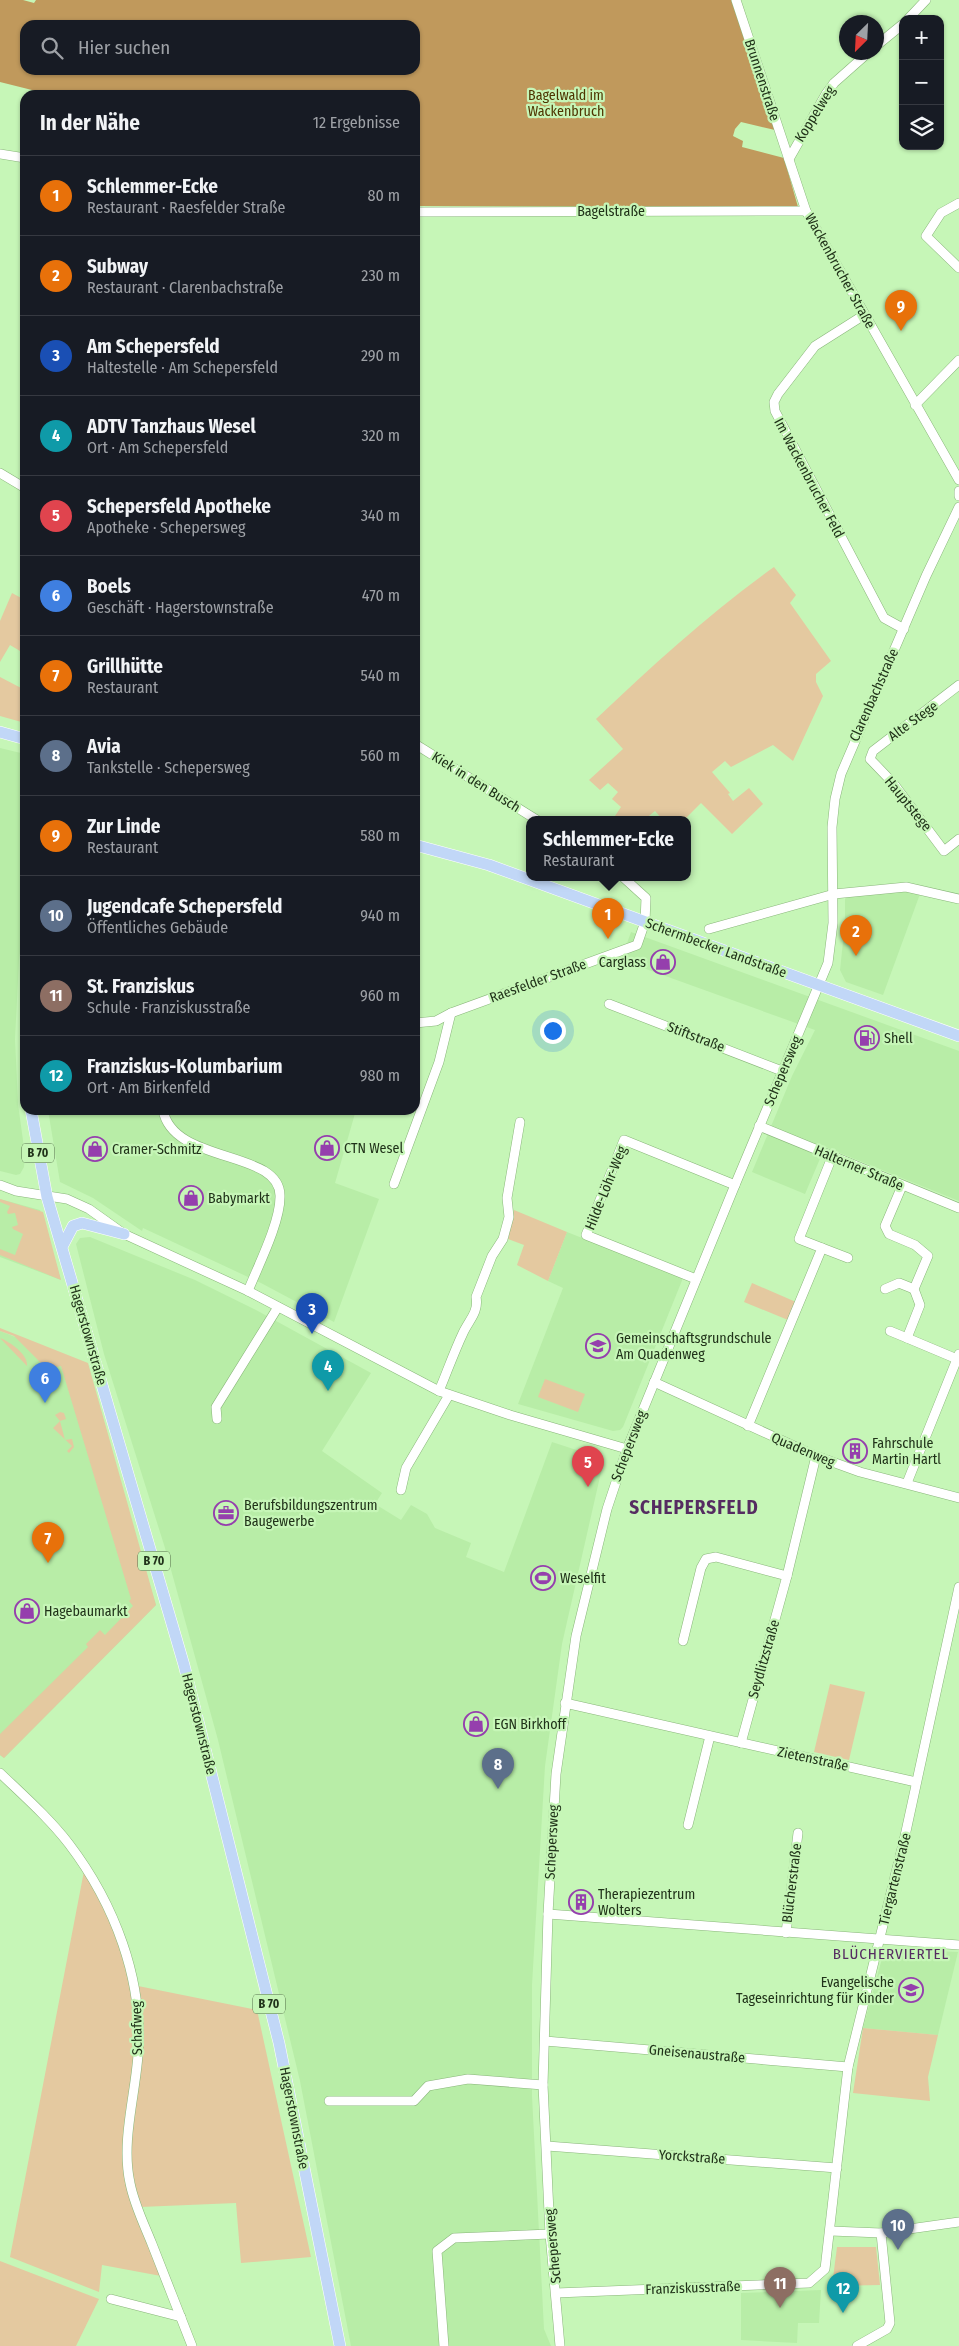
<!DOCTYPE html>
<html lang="de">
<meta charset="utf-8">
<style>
:root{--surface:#171b24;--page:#20242c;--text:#f1f3f6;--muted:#9ea1a6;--line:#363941;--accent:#d93025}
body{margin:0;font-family:"Fira Sans Condensed",sans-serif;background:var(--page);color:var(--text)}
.controls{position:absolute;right:15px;top:15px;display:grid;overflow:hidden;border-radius:10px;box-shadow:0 1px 4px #0004}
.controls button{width:45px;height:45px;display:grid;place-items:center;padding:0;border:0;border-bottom:1px solid var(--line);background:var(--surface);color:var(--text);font:25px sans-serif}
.compass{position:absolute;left:839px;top:15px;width:45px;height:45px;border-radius:50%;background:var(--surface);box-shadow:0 1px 4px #0004;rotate:204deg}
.you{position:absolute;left:552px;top:1030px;width:18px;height:18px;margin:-12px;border:4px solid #fff;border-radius:50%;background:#1a73e8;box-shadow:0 0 0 8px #1a73e833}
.badge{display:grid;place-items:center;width:32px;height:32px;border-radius:50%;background:var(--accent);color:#fff;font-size:16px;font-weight:700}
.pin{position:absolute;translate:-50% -41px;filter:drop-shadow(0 1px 2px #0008)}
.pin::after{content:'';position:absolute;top:26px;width:18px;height:15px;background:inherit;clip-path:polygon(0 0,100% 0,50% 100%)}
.popup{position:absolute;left:526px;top:816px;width:165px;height:65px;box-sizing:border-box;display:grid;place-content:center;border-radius:10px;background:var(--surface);filter:drop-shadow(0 1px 4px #0005);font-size:16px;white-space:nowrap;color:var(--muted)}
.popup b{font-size:19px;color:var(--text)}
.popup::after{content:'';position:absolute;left:50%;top:100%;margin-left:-10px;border:10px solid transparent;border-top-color:var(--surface)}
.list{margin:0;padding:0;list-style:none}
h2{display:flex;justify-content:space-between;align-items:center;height:65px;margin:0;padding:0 20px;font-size:21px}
h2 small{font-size:16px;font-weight:400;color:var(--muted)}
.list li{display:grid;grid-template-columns:32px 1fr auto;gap:15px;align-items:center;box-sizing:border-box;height:80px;padding:0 20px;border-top:1px solid var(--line)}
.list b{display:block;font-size:19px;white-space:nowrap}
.list p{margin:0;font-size:16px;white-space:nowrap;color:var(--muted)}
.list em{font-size:16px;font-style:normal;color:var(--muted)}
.icon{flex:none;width:28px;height:28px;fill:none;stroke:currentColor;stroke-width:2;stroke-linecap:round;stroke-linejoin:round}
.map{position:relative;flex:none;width:959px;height:2346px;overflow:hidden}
.search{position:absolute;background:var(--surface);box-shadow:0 1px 4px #0004;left:20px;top:20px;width:400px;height:55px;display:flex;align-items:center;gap:12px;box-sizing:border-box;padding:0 18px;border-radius:15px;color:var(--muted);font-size:19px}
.panel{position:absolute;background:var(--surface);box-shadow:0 1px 4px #0004;left:20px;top:90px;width:400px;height:1025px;border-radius:15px}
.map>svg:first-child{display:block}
.built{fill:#b8eda7}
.green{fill:#e4c9a0}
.forest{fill:#c0995c;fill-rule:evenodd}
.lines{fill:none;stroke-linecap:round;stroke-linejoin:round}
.minor-casing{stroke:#89b67a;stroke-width:10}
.major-casing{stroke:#fff;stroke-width:12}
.minor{stroke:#fff;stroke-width:9}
.major{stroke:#c1d7f7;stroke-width:11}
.labels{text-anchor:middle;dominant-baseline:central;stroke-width:4.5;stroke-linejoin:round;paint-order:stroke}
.shield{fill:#c6f6b7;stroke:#526d48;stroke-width:1}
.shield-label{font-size:12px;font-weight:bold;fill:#203219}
.street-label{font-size:14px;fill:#203219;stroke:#c6f6b7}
.park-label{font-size:14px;fill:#4e3400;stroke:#c6f6b7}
.poi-label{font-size:14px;fill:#203219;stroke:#c6f6b7;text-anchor:start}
.neighbourhood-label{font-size:15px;letter-spacing:1px;fill:#552c61;stroke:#c6f6b7}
.district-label{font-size:19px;font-weight:bold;letter-spacing:1px;fill:#552c61;stroke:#c6f6b7}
</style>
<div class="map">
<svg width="959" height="2346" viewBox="0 0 959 2346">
<rect width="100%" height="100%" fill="#c6f6b7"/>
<g class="built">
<path d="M0,748L25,754V911L19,960L15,1039L18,1104L25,1155L24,1167L20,1174L16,1175L0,1171Z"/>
<path d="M905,890L920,894L883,995L846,982L840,970L845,923V899L847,896Z"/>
<path d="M631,932L959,1051V1201L825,1147L805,1194L752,1172L792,1076L815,1030L621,960Z"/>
<path d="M48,1110H356L335,1183L379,1199L334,1322L261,1283L143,1228L142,1231L93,1198L60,1182Z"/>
<path d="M0,1199L40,1210L61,1280L0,1257Z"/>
<path d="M567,1232L683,1278L623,1427L620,1430L613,1431L518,1404L563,1288L548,1281Z"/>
<path d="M90,1237L195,1280L256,1310L371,1373L322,1451L382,1493L375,1504L401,1520L411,1505L427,1514L435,1528L471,1543L466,1557L504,1572L552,1442L604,1459L562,1644L545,1766L532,1985V2096L544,2329L551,2346H351L300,2081L218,1740L165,1548L104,1354L76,1244L80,1238Z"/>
<path d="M0,1331L82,1363L156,1605L4,1758L0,1755Z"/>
<path d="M887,1949L958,1952L938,2035L863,2028L884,1951Z"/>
<path d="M821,2290L819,2323H798L797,2343L741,2340V2293Z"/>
</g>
<g class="green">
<path d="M774,567L796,595L790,603L831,661L816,674V682L823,696L793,761L773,745L731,767L725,761L712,772L730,793L728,794L733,801L749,788L763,804L732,834L701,803L684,820H663L655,811L644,820H619L615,816L621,807L612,799L618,792L608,783L600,790L589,780L623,749L596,719C653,665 710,613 774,567Z"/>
<path d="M12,593L25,600V654L10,645L0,662V621Z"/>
<path d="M0,677L25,690V723L0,716Z"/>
<path d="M0,1199L43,1212L61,1280L0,1255V1249L15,1255L23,1234L13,1229L12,1227L18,1225L15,1213L8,1214L7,1212L10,1206L0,1202Z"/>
<path d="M514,1210L567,1232L548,1281L517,1265L524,1245L508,1239Z"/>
<path d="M752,1283L796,1302L788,1320L744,1302Z"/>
<path d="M0,1328L88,1363L156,1605L4,1758L0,1755V1734L88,1647L86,1644L100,1630L105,1635L133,1606L129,1601L131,1599L61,1366L51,1368V1374L47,1378L42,1374L44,1371L40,1366L42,1364L14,1336L0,1331Z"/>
<path d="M0,1338C10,1342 28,1354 27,1366Z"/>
<path d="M545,1379L585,1394L578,1412L538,1397Z"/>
<path d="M60,1412L64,1413L66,1419L60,1421L65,1440L72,1439L74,1447L69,1453L67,1451L72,1446L53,1428L60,1421L55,1415Z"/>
<path d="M830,1684L865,1692L849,1760L814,1752Z"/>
<path d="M84,1871L111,1922L133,1987L137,2029L124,2152L161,2276L102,2265L99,2292L10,2257Z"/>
<path d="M138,1986L257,2010L311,2257L241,2263L236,2203L140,2207L132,2181L129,2152L142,2029Z"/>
<path d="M863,2028L938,2035L928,2077L930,2101L853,2093Z"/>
<path d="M837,2247H876L880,2285L832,2286Z"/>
<path d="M0,2261L99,2299L76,2346H0Z"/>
</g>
<path class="forest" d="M0,0H23L34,3L36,0H732L775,130L741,122L735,129L733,136L743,141L742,147L784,158L798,207L415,206V95H52L0,82ZM25,25H415V70H25Z"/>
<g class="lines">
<defs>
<g id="minor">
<path d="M736,0L806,211L959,480"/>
<path d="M908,19L926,0"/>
<path d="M876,46L903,24"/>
<path d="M0,154L25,158"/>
<path d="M789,159L826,94L834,83L869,52"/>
<path d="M959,203L941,213L926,236L959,268"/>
<path d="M415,212L806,211"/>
<path d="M864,315L815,346L778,394L774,402L775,411L884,618L904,629"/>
<path d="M915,405L959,360"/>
<path d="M0,473L25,488"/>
<path d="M959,491V496"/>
<path d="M959,685L873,751L870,759L893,783L944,851L959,839"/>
<path d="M415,744L537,820"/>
<path d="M709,929L834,894L906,887L959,899"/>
<path d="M609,1004L782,1071"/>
<path d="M415,1023L436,1021L451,1013L637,945L645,922L646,898L624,878"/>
<path d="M163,1110C173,1165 282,1149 280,1197C280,1223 258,1266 248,1291"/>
<path d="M759,1126L959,1208"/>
<path d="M394,1184L439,1062L451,1013"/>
<path d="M0,1185L16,1191L67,1199L89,1209L124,1234L248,1291L439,1391L510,1415L627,1449"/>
<path d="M902,1186L885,1226L889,1234L915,1245L928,1256L914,1289L920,1305L907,1338L957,1359"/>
<path d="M822,1248L848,1258"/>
<path d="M696,1279L586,1235L624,1140L735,1185"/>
<path d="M885,1289L899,1283L914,1289"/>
<path d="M890,1331L907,1338"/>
<path d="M654,1382L816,1456L860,1472L959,1498"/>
<path d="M439,1391C447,1372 454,1352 463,1333C469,1320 479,1312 476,1297L492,1256L503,1239L509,1217L507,1198L520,1122"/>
<path d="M217,1419L216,1407L278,1307"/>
<path d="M748,1426L822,1248L799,1239L832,1157"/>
<path d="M907,1483L959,1354"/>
<path d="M401,1490L406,1468L449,1395"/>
<path d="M683,1641L701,1568L706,1559L716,1557L787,1576"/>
<path d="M565,1703L916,1782"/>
<path d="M741,1743L787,1576L816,1456"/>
<path d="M0,1773C24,1796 49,1818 69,1844C114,1903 144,1980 138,2055C135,2097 121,2142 130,2183C134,2204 144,2224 152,2244C165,2278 179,2312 192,2346"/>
<path d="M688,1825L710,1736"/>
<path d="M548,1914L959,1945"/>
<path d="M786,1933L798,1833"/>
<path d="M545,2041L848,2067"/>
<path d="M329,2101H414L428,2086L468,2079L543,2085"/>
<path d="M547,2146L837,2168"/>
<path d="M831,2231L881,2233L959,2222"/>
<path d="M556,2293L809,2283L825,2269L848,2067L905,1836L959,1587"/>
<path d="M111,2299L181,2317"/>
<path d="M444,2346L437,2251L454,2238L550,2234"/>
<path d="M560,2346L550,2234L543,2085L548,1914L556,1774L576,1636L607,1509L627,1449L735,1185L828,963L833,923L832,827L835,799L841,774L926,576L959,507"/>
<path d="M857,2346L887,2329L890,2323L881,2233"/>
</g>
<g id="major">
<path d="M0,732L25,739"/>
<path d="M415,845L489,865L959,1036"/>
<path d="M31,1110L47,1197L184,1665L279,2043L340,2346"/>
<path d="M63,1245L73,1226L82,1223L124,1234"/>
</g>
</defs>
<use href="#minor" class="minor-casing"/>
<use href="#major" class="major-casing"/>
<use href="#minor" class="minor"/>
<use href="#major" class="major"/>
</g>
<defs>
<symbol id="shop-ring" viewBox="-11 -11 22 22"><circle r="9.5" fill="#c6f6b7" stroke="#953fad" stroke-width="1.5"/><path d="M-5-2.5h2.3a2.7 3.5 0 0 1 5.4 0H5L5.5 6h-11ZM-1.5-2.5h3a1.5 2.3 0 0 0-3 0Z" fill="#953fad"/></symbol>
<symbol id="fuel-ring" viewBox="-11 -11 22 22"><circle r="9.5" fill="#c6f6b7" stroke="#953fad" stroke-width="1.5"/><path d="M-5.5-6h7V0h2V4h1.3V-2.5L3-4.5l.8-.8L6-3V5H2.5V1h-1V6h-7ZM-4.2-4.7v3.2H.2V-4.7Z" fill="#953fad"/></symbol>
<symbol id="school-ring" viewBox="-11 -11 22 22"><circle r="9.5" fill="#c6f6b7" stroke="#953fad" stroke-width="1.5"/><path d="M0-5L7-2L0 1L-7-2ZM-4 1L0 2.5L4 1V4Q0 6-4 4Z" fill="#953fad"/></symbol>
<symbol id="building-ring" viewBox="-11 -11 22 22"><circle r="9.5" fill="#c6f6b7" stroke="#953fad" stroke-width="1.5"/><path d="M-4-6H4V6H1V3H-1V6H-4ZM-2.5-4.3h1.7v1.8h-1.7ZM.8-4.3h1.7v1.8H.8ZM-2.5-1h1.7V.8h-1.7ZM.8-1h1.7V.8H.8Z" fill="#953fad"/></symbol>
<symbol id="office-ring" viewBox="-11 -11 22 22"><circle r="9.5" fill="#c6f6b7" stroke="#953fad" stroke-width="1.5"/><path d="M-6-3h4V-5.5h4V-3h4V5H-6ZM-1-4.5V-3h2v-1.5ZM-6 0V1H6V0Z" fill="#953fad"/></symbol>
<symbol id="stadium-ring" viewBox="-11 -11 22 22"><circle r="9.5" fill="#c6f6b7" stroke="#953fad" stroke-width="1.5"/><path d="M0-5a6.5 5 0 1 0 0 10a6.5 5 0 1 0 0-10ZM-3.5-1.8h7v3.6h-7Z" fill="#953fad"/></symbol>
</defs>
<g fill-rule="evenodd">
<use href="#shop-ring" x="649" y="948" width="28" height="28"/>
<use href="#fuel-ring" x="853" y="1024" width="28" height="28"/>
<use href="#shop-ring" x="313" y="1134" width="28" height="28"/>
<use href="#shop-ring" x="81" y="1135" width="28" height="28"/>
<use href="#shop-ring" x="177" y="1184" width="28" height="28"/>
<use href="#school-ring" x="584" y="1332" width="28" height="28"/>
<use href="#building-ring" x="841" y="1437" width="28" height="28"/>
<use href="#office-ring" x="212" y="1499" width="28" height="28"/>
<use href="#stadium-ring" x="529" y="1564" width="28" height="28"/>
<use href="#shop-ring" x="13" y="1597" width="28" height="28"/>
<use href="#shop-ring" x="462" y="1710" width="28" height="28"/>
<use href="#building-ring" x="567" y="1888" width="28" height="28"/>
<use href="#school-ring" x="897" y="1976" width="28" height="28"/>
</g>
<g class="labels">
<g class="shield">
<rect x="22" y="1143.5" width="32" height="19" rx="4"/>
<rect x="138" y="1551.5" width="32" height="19" rx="4"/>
<rect x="253" y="1994.5" width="32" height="19" rx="4"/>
</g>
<g class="shield-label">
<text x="38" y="1153">B 70</text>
<text x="154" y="1561">B 70</text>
<text x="269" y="2004">B 70</text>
</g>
<g class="street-label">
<text transform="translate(762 80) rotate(72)">Brunnenstraße</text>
<text transform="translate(815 114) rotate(-58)">Koppelweg</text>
<text x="611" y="211">Bagelstraße</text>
<text transform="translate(840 271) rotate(61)">Wackenbrucher Straße</text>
<text transform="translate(809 478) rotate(62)">Im Wackenbrucher Feld</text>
<text transform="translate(874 695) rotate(-66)">Clarenbachstraße</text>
<text transform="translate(913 721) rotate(-36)">Alte Stege</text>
<text transform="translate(476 782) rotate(32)">Kiek in den Busch</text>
<text transform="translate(908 804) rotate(51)">Hauptstege</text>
<text transform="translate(716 948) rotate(20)">Schermbecker Landstraße</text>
<text transform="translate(538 981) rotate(-20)">Raesfelder Straße</text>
<text transform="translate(696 1037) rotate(21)">Stiftstraße</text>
<text transform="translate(783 1071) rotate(-67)">Schepersweg</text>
<text transform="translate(859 1168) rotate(23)">Halterner Straße</text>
<text transform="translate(606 1188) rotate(-68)">Hilde-Löhr-Weg</text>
<text transform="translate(88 1335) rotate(74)">Hagerstownstraße</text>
<text transform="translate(629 1446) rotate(-69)">Schepersweg</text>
<text transform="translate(803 1450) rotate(23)">Quadenweg</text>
<text transform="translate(764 1659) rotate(-74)">Seydlitzstraße</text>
<text transform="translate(199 1724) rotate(76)">Hagerstownstraße</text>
<text transform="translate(813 1759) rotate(12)">Zietenstraße</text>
<text transform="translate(552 1842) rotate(-87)">Schepersweg</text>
<text transform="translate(895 1879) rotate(-76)">Tiergartenstraße</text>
<text transform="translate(792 1883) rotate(-83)">Blücherstraße</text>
<text transform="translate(137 2028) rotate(-91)">Schafweg</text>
<text transform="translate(697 2054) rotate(5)">Gneisenaustraße</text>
<text transform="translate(294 2118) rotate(79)">Hagerstownstraße</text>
<text transform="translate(692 2157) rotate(4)">Yorckstraße</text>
<text transform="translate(553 2246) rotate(-95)">Schepersweg</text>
<text transform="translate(693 2288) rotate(-2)">Franziskusstraße</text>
</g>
<g class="park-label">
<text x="566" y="95">Bagelwald im<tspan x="566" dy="16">Wackenbruch</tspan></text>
</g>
<g class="poi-label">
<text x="646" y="962" text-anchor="end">Carglass</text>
<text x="884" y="1038">Shell</text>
<text x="344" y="1148">CTN Wesel</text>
<text x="112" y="1149">Cramer-Schmitz</text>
<text x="208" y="1198">Babymarkt</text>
<text x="616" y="1338">Gemeinschaftsgrundschule<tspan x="616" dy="16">Am Quadenweg</tspan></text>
<text x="872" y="1443">Fahrschule<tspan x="872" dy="16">Martin Hartl</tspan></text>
<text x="244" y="1505">Berufsbildungszentrum<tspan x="244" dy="16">Baugewerbe</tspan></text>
<text x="560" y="1578">Weselfit</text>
<text x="44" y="1611">Hagebaumarkt</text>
<text x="494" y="1724">EGN Birkhoff</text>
<text x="598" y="1894">Therapiezentrum<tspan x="598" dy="16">Wolters</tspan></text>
<text x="894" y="1982" text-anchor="end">Evangelische<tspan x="894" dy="16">Tageseinrichtung für Kinder</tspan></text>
</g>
<g class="neighbourhood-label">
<text x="891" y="1954">BLÜCHERVIERTEL</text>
</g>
<g class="district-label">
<text x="694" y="1507">SCHEPERSFELD</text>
</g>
</g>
</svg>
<div class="controls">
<button>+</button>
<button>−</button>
<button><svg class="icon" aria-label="layers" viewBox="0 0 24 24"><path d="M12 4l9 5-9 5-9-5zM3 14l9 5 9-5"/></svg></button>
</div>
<svg class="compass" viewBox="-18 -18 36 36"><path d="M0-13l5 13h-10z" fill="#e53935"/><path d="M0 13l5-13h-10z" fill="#9ea1a6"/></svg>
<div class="you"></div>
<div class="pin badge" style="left:608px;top:939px;background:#e8710a">1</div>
<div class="popup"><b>Schlemmer-Ecke</b>Restaurant</div>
<div class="pin badge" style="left:856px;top:956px;background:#e8710a">2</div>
<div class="pin badge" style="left:312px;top:1334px;background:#1a4fb4">3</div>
<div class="pin badge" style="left:328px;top:1391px;background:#0f9aa8">4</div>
<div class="pin badge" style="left:588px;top:1487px;background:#e0444e">5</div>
<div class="pin badge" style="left:45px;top:1403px;background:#3f7fe0">6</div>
<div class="pin badge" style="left:48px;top:1563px;background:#e8710a">7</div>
<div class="pin badge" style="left:498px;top:1789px;background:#5c6f8a">8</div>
<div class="pin badge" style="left:901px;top:331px;background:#e8710a">9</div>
<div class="pin badge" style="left:898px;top:2250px;background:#5c6f8a">10</div>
<div class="pin badge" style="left:780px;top:2308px;background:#8d6e63">11</div>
<div class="pin badge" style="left:843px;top:2313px;background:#0f9aa8">12</div>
<div class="search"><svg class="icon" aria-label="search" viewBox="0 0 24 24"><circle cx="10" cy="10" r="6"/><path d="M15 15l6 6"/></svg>Hier suchen</div>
<section class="panel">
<h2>In der Nähe<small>12 Ergebnisse</small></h2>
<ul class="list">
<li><span class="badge" style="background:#e8710a">1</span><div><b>Schlemmer-Ecke</b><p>Restaurant · Raesfelder Straße</p></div><em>80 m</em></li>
<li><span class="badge" style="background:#e8710a">2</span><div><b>Subway</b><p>Restaurant · Clarenbachstraße</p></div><em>230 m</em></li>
<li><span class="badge" style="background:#1a4fb4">3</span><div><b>Am Schepersfeld</b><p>Haltestelle · Am Schepersfeld</p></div><em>290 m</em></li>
<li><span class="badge" style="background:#0f9aa8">4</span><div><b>ADTV Tanzhaus Wesel</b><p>Ort · Am Schepersfeld</p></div><em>320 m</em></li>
<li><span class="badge" style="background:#e0444e">5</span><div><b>Schepersfeld Apotheke</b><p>Apotheke · Schepersweg</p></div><em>340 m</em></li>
<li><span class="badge" style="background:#3f7fe0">6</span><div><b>Boels</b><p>Geschäft · Hagerstownstraße</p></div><em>470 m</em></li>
<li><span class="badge" style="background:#e8710a">7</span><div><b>Grillhütte</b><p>Restaurant</p></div><em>540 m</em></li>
<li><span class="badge" style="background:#5c6f8a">8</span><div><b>Avia</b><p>Tankstelle · Schepersweg</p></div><em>560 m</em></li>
<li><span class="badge" style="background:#e8710a">9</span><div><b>Zur Linde</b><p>Restaurant</p></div><em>580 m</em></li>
<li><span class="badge" style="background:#5c6f8a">10</span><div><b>Jugendcafe Schepersfeld</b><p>Öffentliches Gebäude</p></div><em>940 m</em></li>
<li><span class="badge" style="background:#8d6e63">11</span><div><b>St. Franziskus</b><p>Schule · Franziskusstraße</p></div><em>960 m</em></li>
<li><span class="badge" style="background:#0f9aa8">12</span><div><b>Franziskus-Kolumbarium</b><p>Ort · Am Birkenfeld</p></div><em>980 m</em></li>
</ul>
</section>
</div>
